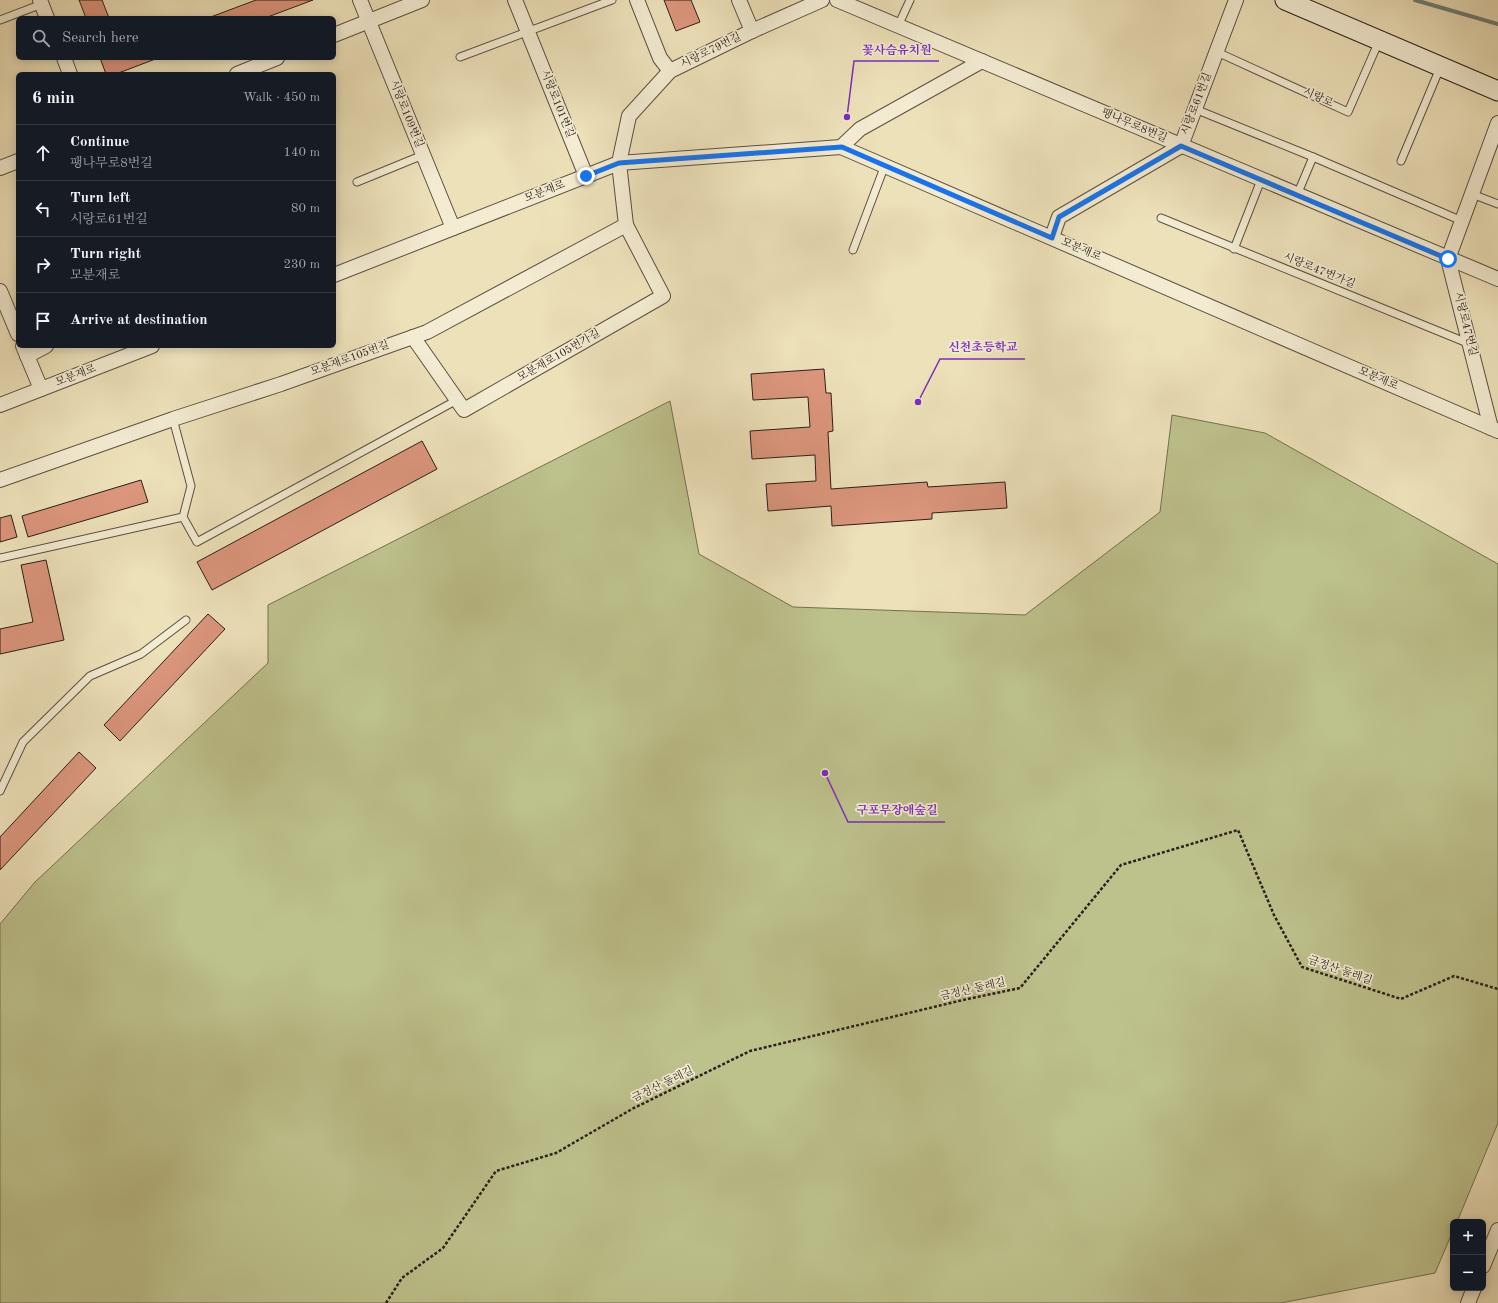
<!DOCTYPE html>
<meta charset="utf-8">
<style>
:root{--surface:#171b24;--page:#20242c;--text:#f1f3f6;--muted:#9ea1a6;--line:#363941}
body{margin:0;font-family:"Old Standard TT","Noto Serif KR",serif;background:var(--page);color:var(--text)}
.controls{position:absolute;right:12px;bottom:12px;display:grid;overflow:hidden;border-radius:6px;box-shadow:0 2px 10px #0003}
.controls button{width:36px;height:36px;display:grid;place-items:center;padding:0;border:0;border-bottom:1px solid var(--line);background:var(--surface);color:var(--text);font:20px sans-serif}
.stop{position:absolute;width:12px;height:12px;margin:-9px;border:3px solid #1a73e8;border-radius:50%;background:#fff}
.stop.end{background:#1a73e8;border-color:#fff;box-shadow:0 1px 4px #0008}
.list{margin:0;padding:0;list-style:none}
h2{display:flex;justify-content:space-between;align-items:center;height:52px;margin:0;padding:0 16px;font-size:17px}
h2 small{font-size:13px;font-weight:400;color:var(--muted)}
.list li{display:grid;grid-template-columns:26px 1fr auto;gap:12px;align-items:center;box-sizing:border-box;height:56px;padding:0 16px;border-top:1px solid var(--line)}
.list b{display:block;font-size:15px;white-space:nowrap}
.list p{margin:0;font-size:13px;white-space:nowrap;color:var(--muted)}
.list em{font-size:13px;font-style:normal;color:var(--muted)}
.icon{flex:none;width:22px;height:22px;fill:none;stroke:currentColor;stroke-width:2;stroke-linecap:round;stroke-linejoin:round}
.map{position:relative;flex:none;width:1498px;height:1303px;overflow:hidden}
.search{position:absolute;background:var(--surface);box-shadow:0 2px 10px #0003;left:16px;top:16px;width:320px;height:44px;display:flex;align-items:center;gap:10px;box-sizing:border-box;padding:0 14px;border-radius:6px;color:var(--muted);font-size:15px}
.panel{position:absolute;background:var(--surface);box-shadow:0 2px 10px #0003;left:16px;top:72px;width:320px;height:276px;border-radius:6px}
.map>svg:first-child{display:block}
.green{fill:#bdc18c;stroke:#747052}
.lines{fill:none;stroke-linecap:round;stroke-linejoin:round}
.stream{stroke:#6d7d77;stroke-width:4}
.building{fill:#dc967d;stroke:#2a1f19}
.lane-casing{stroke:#5b5041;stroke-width:9}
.street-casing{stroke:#5b5041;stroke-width:16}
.secondary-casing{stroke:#2a1f19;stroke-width:21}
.path{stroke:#2a1f19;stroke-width:2.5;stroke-dasharray:3 2;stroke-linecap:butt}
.lane{stroke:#f3ecd2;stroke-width:7}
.street{stroke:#f3ecd2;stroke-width:14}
.secondary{stroke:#f3ecd2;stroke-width:19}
.route{stroke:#1a73e8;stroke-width:5}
.labels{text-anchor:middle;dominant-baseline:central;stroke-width:3.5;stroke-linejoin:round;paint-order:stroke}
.street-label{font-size:11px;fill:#2a1f19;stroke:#f3ecd2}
.leader{fill:none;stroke:#7b2cbf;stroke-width:1.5}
.callout-dot{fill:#7b2cbf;stroke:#f3ecd2;stroke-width:1.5}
.callout-label{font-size:12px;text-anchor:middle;font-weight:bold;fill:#7b2cbf;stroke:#f3ecd2;stroke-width:3.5;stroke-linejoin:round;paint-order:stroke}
</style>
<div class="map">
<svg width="1498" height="1303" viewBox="0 0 1498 1303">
<rect width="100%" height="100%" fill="#ede1ba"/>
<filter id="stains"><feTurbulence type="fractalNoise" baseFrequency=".005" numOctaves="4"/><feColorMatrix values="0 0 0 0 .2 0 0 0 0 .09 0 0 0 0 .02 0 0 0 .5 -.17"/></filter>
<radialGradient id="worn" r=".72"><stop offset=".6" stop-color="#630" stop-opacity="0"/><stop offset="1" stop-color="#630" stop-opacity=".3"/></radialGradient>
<path class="green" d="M670,401L699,554L793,607L1025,615L1160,512L1172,415L1265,433L1498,564V1123L1457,1222H1453V1231L1435,1273L1281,1303H0V924L35,882L268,663V605Z"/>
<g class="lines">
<path class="stream" d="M1415,0L1498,24"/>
</g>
<g class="building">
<path d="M79,0H102L109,18H86Z"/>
<path d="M256,0H313L265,18H208Z"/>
<path d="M664,0H691L700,22L676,31Z"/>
<path d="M100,58H158L116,74H106Z"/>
<path d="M824,369L826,393H831L833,431L828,432L831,489L927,482L928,487L1005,482L1007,508L932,513V519L832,526L831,506L768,511L766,484L816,481L815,455L752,459L750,431L810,427L808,397L753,400L751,374Z"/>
<path d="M422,441L437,469L212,590L197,562Z"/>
<path d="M141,480L148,502L28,537L22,516Z"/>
<path d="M11,515L17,537L0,542V518Z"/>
<path d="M46,560L64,640L0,654V629L33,622L21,565Z"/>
<path d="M208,614L225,629L120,741L104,725Z"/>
<path d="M79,752L96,768L0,870V837Z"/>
</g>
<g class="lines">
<defs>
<g id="lane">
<path d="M0,20L42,4"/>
<path d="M898,26L910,0"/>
<path d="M1217,52L1348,112L1379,41"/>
<path d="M460,57L612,0"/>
<path d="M1195,109L1313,157"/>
<path d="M1401,161L1440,68"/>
<path d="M357,182L423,155"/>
<path d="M1472,194L1498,204"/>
<path d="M1297,195L1313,157L1462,221"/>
<path d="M1161,218L1470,344"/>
<path d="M1234,249L1261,180"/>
<path d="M853,250L885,165"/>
<path d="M173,419L191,486L183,517L197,542L457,400"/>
<path d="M0,558L183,517"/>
<path d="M0,791L23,742L90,676L141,654L186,620"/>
</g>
<g id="street">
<path d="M40,0L47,18"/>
<path d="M360,0L453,228"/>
<path d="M515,0L586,176"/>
<path d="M637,0L660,58L670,71"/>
<path d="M739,0L752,31"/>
<path d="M837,0L1498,279"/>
<path d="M334,35L422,0"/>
<path d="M64,58L70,74"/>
<path d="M237,74L277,58"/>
<path d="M841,147L860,129L982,61"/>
<path d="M0,168L18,161"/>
<path d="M1052,237L1059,217L1181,146L1236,0"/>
<path d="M334,275L619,163L841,147L1498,431"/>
<path d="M0,291L18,334"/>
<path d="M413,337L464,410L663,296L626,225"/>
<path d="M23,346L41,389"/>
<path d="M27,356L46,346"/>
<path d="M0,405L152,346"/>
<path d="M1491,428L1448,259L1498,123"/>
<path d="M0,480L173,419L281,384L427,332L626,225L619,163L629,116L670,71L752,31L822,0"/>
<path d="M1483,1266L1498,1230"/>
<path d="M1468,1303L1474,1288"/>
</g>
<path id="secondary" d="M1285,0L1498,91"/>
</defs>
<use href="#lane" class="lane-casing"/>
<use href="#street" class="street-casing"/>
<use href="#secondary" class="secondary-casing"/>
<path class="path" d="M386,1303L402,1278L443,1248L496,1171L556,1153L632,1109L750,1051L963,1000L1020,988L1121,865L1238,830L1274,915L1302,967L1401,999L1454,976L1498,989"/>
<use href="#lane" class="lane"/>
<use href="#street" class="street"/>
<use href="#secondary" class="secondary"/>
</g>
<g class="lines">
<path class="route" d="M586,176L619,163L842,147L1052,238L1059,217L1181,146L1448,259"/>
</g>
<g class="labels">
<g class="street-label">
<text transform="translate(711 51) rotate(-26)">시랑로79번길</text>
<text transform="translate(1318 98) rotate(24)">시랑로</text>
<text transform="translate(557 104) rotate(68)">시랑로101번길</text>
<text transform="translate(1197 104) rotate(-69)">시랑로61번길</text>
<text transform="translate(406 114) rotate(68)">시랑로109번길</text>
<text transform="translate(1134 126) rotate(23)">팽나무로8번길</text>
<text transform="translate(545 192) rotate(-21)">모분재로</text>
<text transform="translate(1081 250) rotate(23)">모분재로</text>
<text transform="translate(1319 271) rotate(22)">시랑로47번가길</text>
<text transform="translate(1465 324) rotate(76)">시랑로47번길</text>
<text transform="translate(559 356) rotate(-30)">모분재로105번가길</text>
<text transform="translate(350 359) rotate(-20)">모분재로105번길</text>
<text transform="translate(76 376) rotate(-21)">모분재로</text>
<text transform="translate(1378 379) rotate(23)">모분재로</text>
<text transform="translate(1340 971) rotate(19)">금정산 둘레길</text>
<text transform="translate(973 990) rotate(-13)">금정산 둘레길</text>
<text transform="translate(663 1085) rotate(-26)">금정산 둘레길</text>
</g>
</g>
<path class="leader" d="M847 117L854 61H939M918 402L940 359H1025M825 773L848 822H945"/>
<g class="callout-dot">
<circle cx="847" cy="117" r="4"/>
<circle cx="918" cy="402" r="4"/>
<circle cx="825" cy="773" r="4"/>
</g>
<g class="callout-label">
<text x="897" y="54">꽃사슴유치원</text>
<text x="983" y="351">신천초등학교</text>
<text x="897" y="814">구포무장애숲길</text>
</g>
<rect width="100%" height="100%" filter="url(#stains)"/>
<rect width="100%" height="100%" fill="url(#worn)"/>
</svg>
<div class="controls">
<button>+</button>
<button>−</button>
</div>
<div class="stop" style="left:1448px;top:259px"></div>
<div class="stop end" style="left:586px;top:176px"></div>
<div class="search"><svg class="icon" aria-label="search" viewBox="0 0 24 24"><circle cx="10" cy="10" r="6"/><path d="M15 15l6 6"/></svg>Search here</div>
<section class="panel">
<h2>6 min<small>Walk · 450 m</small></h2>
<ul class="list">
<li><svg class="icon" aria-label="ahead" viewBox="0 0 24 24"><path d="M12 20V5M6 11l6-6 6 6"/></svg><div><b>Continue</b><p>팽나무로8번길</p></div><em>140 m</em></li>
<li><svg class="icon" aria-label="left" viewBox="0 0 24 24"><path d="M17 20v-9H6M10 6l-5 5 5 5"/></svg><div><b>Turn left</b><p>시랑로61번길</p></div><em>80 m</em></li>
<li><svg class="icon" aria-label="right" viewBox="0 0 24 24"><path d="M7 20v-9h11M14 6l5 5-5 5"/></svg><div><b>Turn right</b><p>모분재로</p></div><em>230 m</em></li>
<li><svg class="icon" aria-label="arrive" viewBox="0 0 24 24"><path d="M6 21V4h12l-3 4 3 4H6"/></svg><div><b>Arrive at destination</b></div></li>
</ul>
</section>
</div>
